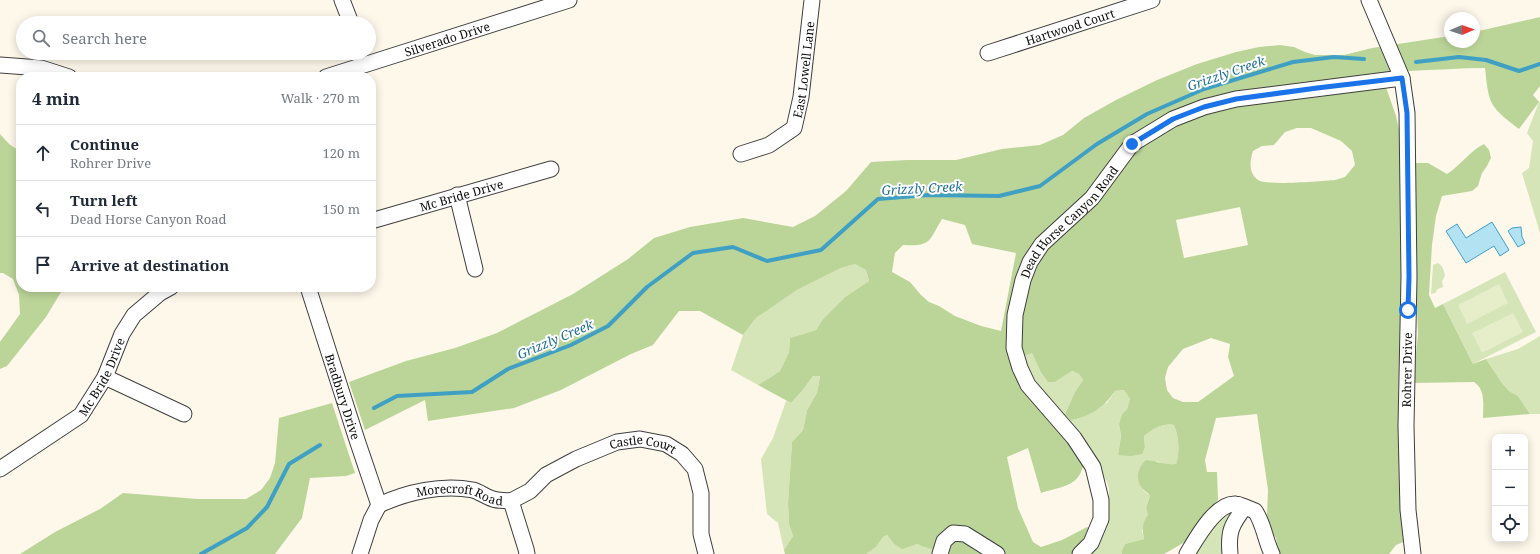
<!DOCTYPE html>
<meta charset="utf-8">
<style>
:root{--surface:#fff;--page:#f2f2f3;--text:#1f2937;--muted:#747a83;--line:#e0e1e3}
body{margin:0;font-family:"Noto Serif",serif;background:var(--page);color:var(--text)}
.controls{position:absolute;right:12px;bottom:12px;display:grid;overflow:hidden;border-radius:8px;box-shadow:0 2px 10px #0003}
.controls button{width:36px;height:36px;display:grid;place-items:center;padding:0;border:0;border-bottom:1px solid var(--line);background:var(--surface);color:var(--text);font:20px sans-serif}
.compass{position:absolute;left:1444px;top:12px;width:36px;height:36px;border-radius:50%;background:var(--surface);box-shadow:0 2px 10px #0003;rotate:88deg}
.stop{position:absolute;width:12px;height:12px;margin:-9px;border:3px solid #1a73e8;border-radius:50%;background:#fff}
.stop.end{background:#1a73e8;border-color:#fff;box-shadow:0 1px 4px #0008}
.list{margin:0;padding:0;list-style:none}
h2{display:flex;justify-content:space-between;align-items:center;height:52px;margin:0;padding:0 16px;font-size:17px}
h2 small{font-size:13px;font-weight:400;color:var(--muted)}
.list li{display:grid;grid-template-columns:26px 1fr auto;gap:12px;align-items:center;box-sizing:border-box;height:56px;padding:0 16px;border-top:1px solid var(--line)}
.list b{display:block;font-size:15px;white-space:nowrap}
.list p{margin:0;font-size:13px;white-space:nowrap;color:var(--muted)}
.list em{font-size:13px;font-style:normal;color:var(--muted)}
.icon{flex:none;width:22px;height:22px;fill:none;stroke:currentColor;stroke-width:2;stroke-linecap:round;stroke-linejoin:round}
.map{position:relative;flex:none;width:1540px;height:554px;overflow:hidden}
.search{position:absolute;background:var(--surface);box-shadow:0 2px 10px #0003;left:16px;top:16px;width:360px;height:44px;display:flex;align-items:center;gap:10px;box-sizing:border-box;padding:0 14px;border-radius:22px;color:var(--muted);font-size:15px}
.panel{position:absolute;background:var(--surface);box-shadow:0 2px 10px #0003;left:16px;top:72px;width:360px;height:220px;border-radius:16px}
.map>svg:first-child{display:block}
.green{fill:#d5e5b8}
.forest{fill:#bbd598;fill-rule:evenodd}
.pitch{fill:#e5edc9}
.water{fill:#b3e2f2;stroke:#3fa0c4}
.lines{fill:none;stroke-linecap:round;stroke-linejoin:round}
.stream{stroke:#3fa0c4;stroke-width:4}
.minor-casing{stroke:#3f3f3f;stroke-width:17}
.minor{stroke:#fff;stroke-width:15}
.route{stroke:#1a73e8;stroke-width:5}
.labels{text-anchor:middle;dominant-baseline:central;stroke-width:4;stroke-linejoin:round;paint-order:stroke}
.street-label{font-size:12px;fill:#0c0c0c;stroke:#fff}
.water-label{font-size:13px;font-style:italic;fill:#1e7094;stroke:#fff}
</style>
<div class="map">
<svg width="1540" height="554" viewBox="0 0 1540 554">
<rect width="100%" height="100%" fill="#fef8eb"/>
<g class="green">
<path d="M1539,102L1540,103V233L1522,173L1529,168L1533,141L1527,133Z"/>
<path d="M1438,263C1443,266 1444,270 1445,276L1442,281L1443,287L1438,289L1435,293L1431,294L1433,265Z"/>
<path d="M855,264L866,270L869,281L845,297L823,319L816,330L790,338L789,352L780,371L758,385L731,370L743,335L756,318L797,290L841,268Z"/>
<path d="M1505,272L1536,332L1473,364L1443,304Z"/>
<path d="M1540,336V414H1530L1518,396L1509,391L1502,383L1486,359L1518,349Z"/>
<path d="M1032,353L1037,362L1055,382L1072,371L1079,374L1083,380L1075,392L1065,414L1107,403L1115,391L1124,390L1130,399L1127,409L1122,414L1119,424L1121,436L1118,455L1145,447L1144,436C1153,429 1162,423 1174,425C1179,437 1180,452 1176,464L1167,465L1157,461L1143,490L1150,496L1146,508L1148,515L1142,531L1144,539L1125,544L1122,550V554H1087L1105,505C1110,496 1110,491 1107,482L1049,399L1029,374L1022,357Z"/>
<path d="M820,375L817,393L807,410L803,430L792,442L788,503L789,524L793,536L784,550L778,523L767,514L761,459L773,438L786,401L791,403L802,391L813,376Z"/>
<path d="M1233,510L1229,518L1226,554H1191L1223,514Z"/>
<path d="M887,535L894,544L902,548L917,544C925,548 932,548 939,554H866L876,547L883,537Z"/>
</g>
<g class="forest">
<path d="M1540,17V86L1533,95L1539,102L1519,129C1489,106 1489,105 1485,68C1460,68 1435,70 1409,71C1399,72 1391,71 1381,73L1396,116L1400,134L1402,296L1399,362L1398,431L1406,541L1396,545L1389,554H1279L1276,538L1270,530L1267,515L1268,490L1257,414L1216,418L1205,460L1207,472H1217L1218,500L1185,542L1164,554H1122V550L1125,544L1144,539C1142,530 1142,522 1148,515L1146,508L1150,496C1148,493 1146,492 1143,489C1134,480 1138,467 1146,460C1156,461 1165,465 1176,464C1180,452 1179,437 1174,425C1162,423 1153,429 1144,436L1145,447L1142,454L1131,456L1118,455L1121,436L1119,424L1122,414L1127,409L1130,399L1124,390L1115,391C1103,408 1091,416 1071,420L1065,414L1075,392L1083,380L1079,374L1072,371L1055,382H1048L1041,372L1032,353L1022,357L1018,368L1085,457C1081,487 1066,485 1041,493L1028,448L1007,457L1018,508L1033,542L1041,547L1062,540L1087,527L1090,529L1087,537L1075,554H939C932,548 925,548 917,544L902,549L894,544L887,535L883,537L876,547L866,554H785L784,550L793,536L789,524L788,503L792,442L803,430L807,410L817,393L820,376H813L802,391L791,403L758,385L780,371L789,352L790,338L816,330L823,319L845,297L869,281L866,270L855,264L841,268L797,290L756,318L743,335L700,311H679L653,345L631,354L561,390L514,408L428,421L425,400L365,430L349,382L406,361L455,348L497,333L573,294L628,259L654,238L690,227L743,218L793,227L815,216L846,191L871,162L907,160H956L1002,149L1040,145L1063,135L1084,118L1116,100L1157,80L1197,64L1236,52L1259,47L1280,45L1294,47L1305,52L1315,55H1344L1372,48L1450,36V42H1474V32ZM1297,128H1311L1341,141L1352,151L1355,165L1345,177L1335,180C1321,181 1267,186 1258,180C1248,172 1250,161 1253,151L1262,146L1274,145L1285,132ZM1240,207L1248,245L1184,258L1176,220ZM942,219L965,225L972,244L1016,253L1001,331L981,326L955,316L939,306L929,302L921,295L910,282L892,272L895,253L903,245C932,247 929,240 942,219ZM1211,338L1230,344L1228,357L1234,376L1198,402H1183L1173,398L1167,390L1165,378L1168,367L1183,349Z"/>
<path d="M0,134L9,144L21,152V188L20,189L21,191V287H64L46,317L7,366L0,369V342L20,314L19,295L13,279L3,273H0Z"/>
<path d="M1484,144L1489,150L1491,158L1487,166L1482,173L1478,186L1472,191L1442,196L1436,216L1432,245L1429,295L1435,308L1443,304L1473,364L1486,359L1502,383L1509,391L1518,396L1530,414L1483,418C1483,406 1486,390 1474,382L1413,383L1418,334L1413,218L1416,163H1428L1447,174C1460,166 1471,150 1484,144Z"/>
<path d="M332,403L355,473L346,476L310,478L302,518L275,554H20L55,532L100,509L123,493L198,499H246L261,490L270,478L275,463L279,418Z"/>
</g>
<g class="pitch">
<path d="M1499,284L1508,303L1467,324L1458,305Z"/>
<path d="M1513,313L1523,332L1482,353L1472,333Z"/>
</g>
<g class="water">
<path d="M1492,222L1509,250L1500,256L1494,246L1466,263L1446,231L1457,224L1466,238Z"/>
<path d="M1521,227L1522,237L1525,243L1518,247L1508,231L1512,228Z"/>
</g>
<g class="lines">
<g class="stream">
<path d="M1416,62L1459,57L1486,60L1519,71L1540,64"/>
<path d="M374,408L397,396L472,392L508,369L571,345L608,326L647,287L693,253L733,247L767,261L821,250L878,199L928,195L999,196L1040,186L1097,144L1147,114L1204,89L1293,62L1334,57L1364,59"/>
<path d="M201,554L247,528L267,507L289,464L320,445"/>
</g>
<defs>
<g id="minor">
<path d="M342,0L351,23"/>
<path d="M1369,0L1402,78L1407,113L1409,277L1406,426L1408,510L1413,554"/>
<path id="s1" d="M988,53L1152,0"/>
<path d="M0,65L41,68L69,77"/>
<path id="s2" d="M326,77L569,0"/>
<path id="s3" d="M741,154L769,145L794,128L801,97L812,0"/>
<path d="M457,195L475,269"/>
<path id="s4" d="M371,221L551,169"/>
<path id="s5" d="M308,287L357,440L379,505"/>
<path d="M105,377L184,414"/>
<path id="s6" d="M0,469L81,415L105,377L122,334L134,315L160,293L171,287"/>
<path id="s7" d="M511,501L530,491L546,475L576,459L617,442L640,439L666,444L682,454L695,469L701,493V534L706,554"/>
<path id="s8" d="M379,505C407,492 442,484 473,490C480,492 486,497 493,499C498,501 505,500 511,501L526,549L527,554"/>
<path d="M360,554L371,520L379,505"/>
<path d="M940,554L944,541L953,533L965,534L997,554"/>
<path id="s9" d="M1080,554L1091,543L1101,519V500L1093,467L1074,438L1028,385L1020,368L1014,348L1015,315L1023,280L1030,262L1042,244L1092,198L1132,144L1173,119L1204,107L1236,99L1402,78"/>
<path d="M1187,554C1196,539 1216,502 1236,504C1239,504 1242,506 1245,507"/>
<path d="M1230,554C1228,532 1231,525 1245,507L1255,511C1264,524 1265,540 1272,554"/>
</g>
</defs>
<use href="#minor" class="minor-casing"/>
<use href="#minor" class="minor"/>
</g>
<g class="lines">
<path class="route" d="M1132,144L1173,119L1204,107L1236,99L1317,88L1402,78L1407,113L1409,277L1408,310"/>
</g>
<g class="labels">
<g class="street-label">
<text stroke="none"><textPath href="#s1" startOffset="86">Hartwood Court</textPath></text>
<text stroke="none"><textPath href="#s2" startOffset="127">Silverado Drive</textPath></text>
<text stroke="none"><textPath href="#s3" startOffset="119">East Lowell Lane</textPath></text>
<text stroke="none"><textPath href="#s4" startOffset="94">Mc Bride Drive</textPath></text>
<text stroke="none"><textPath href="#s9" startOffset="383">Dead Horse Canyon Road</textPath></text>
<text transform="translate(1407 370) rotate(-89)">Rohrer Drive</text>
<text stroke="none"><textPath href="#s6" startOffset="141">Mc Bride Drive</textPath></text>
<text stroke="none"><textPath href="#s5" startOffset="115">Bradbury Drive</textPath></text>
<text stroke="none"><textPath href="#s7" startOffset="149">Castle Court</textPath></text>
<text stroke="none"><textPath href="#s8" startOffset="84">Morecroft Road</textPath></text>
</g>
<g class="water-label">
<text transform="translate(1226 73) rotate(-19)">Grizzly Creek</text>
<text transform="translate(922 188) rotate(-3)">Grizzly Creek</text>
<text transform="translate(555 339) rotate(-23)">Grizzly Creek</text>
</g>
</g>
</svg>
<div class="controls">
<button>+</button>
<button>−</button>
<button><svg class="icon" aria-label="locate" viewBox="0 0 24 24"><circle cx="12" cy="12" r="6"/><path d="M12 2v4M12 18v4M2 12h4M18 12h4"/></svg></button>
</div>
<svg class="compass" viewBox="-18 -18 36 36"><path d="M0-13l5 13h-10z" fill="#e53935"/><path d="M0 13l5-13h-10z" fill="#747a83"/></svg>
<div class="stop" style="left:1408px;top:310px"></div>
<div class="stop end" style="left:1132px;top:144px"></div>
<div class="search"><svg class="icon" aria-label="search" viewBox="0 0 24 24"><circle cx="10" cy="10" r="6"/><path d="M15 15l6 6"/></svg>Search here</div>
<section class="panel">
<h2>4 min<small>Walk · 270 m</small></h2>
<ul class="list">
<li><svg class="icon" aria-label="ahead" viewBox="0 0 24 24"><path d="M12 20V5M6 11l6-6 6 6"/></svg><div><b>Continue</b><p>Rohrer Drive</p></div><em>120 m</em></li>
<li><svg class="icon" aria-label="left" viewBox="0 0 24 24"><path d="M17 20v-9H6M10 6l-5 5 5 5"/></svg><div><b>Turn left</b><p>Dead Horse Canyon Road</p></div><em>150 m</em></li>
<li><svg class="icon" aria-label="arrive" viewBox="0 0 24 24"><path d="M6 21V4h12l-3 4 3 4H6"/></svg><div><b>Arrive at destination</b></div></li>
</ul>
</section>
</div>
